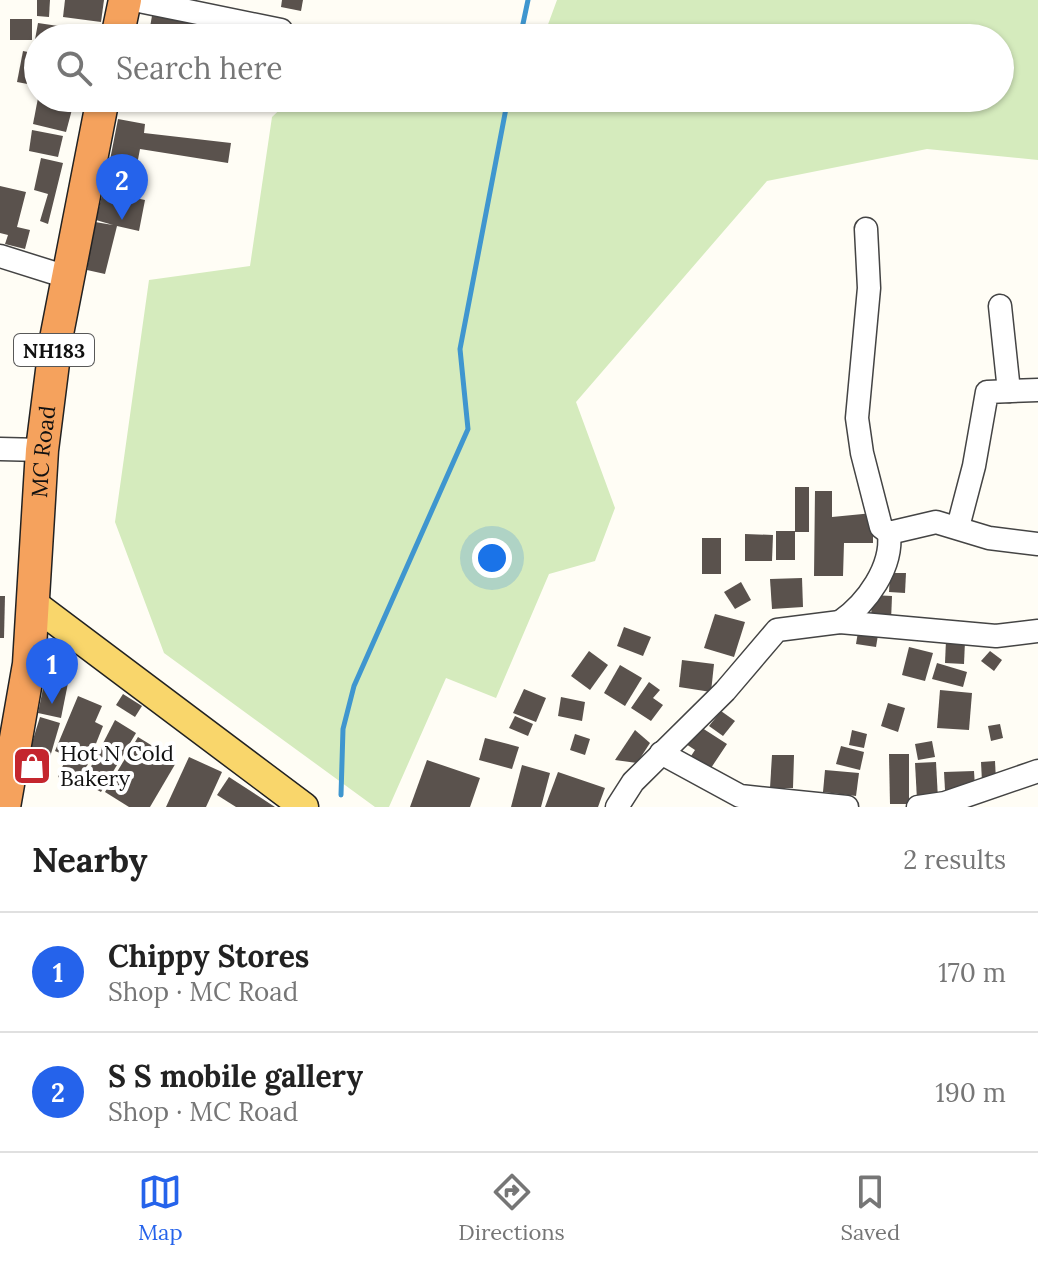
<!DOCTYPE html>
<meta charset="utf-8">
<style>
:root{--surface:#fff;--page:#f2f2f2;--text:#222;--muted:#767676;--line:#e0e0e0;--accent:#2563eb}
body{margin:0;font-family:Lora,serif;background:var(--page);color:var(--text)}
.you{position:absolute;left:492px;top:558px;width:28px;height:28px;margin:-20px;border:6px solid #fff;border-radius:50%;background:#1a73e8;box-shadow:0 0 0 12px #1a73e833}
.badge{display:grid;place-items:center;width:52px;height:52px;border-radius:50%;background:var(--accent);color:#fff;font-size:26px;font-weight:700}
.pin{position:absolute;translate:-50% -66px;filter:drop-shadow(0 2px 4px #0008)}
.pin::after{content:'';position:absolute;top:42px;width:28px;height:24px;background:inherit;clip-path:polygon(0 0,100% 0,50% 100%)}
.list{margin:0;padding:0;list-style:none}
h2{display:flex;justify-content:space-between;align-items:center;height:104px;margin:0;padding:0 32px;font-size:34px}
h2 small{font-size:26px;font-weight:400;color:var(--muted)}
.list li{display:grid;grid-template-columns:52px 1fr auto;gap:24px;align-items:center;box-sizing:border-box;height:120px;padding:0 32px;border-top:2px solid var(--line)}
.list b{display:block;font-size:30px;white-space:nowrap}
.list p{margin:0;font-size:26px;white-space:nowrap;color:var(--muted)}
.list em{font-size:26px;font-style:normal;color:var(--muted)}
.icon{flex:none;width:44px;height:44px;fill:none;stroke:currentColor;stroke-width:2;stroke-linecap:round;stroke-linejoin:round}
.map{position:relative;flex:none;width:1038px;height:807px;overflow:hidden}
.search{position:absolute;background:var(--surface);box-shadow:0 2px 6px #0004;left:24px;right:24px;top:24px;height:88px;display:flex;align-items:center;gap:20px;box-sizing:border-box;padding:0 28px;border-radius:44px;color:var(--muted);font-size:30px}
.sheet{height:344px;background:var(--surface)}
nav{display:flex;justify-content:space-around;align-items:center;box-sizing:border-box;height:112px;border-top:2px solid var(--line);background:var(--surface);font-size:22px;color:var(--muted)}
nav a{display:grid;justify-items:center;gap:4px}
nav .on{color:var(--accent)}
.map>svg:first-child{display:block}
.green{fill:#d5ebbd}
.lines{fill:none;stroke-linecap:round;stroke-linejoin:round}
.stream{stroke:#3f96cf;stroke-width:5}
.building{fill:#5a524d}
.minor-casing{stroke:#444;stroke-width:25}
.major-casing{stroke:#222;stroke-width:31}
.highway-casing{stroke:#222;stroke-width:35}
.minor{stroke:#fff;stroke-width:22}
.major{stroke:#f9d66b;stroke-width:28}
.highway{stroke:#f5a25d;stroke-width:32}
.labels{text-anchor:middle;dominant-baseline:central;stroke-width:8;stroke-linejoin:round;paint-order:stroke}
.shield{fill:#fff;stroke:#585858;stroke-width:2}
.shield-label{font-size:20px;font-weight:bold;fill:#111}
.street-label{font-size:22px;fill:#111;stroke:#fff}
.poi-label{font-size:22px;fill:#111;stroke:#fff;text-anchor:start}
</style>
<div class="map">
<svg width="1038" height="807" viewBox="0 0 1038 807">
<rect width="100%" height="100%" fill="#fffdf5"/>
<path class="green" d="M557,0H1038V160L927,149L767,181L576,402L615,508L595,561L549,574L496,698L446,678L389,807H375L164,653L115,522L149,280L250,266L272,117L292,98H1000V38H543Z"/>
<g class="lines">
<g class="stream">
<path d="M520,38L528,0"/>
<path d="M341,795L343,729L354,686L468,429L460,349L508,98"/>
</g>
</g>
<g class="building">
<path d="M37,0H50L49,17L37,16Z"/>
<path d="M65,0H104L101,22L63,17Z"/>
<path d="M282,0H303L301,11L281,7Z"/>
<path d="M152,16L211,22L208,38H148Z"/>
<rect x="10" y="19" width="22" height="21"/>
<path d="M38,23L92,31L91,38H38V45H34Z"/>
<path d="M217,27L256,37L255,38H214Z"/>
<path d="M23,51L38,54V86L17,82Z"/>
<path d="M38,98L74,102L66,132L33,124Z"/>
<path d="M118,119L145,124L144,133L231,143L228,163L140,149L136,170L109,165Z"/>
<path d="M32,130L63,136L58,157L29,151Z"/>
<path d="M41,158L63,163L48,224L40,221L48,194L34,190Z"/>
<path d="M0,186L26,192L17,227L30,230L25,249L5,244L8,235L0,233Z"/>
<path d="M103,191L145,200L139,231L117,226L105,274L87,270L95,222L113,225L96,220Z"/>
<path d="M795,487H809V532H795V560H776V531H795Z"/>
<path d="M815,491H832V517L873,513V543H844L843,576H814Z"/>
<path d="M745,534L773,535L772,561H745Z"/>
<rect x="702" y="538" width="19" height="36"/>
<path d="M890,573H906L905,593L889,592Z"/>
<path d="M802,578L803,607L772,609L770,579Z"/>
<path d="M741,582L751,600L735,609L724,592Z"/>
<path d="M872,595L892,596L891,621L871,620Z"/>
<path d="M0,596H5L4,638H0Z"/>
<path d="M715,614L745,622L734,657L704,648Z"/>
<path d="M859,626L879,629L876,647L856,644Z"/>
<path d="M624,627L651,637L643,656L617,646Z"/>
<path d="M946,640L965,641L964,664L945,663Z"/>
<path d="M909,647L933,653L925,681L902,675Z"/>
<path d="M589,651L608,665L590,690L571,676Z"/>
<path d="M990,651L1002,660L994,671L981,661Z"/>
<path d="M55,653L73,658L66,680L49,675Z"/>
<path d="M682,660L714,664L711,692L679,687Z"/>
<path d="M937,663L967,672L963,687L932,679Z"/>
<path d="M620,665L642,678L625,706L604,693Z"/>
<path d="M45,679L68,683L61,718L38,713Z"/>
<path d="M649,682L660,690L653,698L663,705L651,721L631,708Z"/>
<path d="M524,689L546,698L536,722L513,713Z"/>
<path d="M940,690L972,693L969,730L937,728Z"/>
<path d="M123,694L142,706L135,717L116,705Z"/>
<path d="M78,696L102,706L95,722L103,726L79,786L58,777L67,756L55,751Z"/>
<path d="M561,697L585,702L582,721L558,716Z"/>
<path d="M888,703L905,708L898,732L881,726Z"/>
<path d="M721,711L735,721L723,736L709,726Z"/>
<path d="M515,716L533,724L528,736L509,728Z"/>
<path d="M40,717L60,723L43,781L22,775Z"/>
<path d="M115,720L136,733L101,792L83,782Z"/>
<path d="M1000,724L1003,738L991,741L988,726Z"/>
<path d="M699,726L727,744L707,774L687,762L695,750L686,744Z"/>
<path d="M635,730L650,743L637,763L615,760Z"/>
<path d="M852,730L867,734L864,748L849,745Z"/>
<path d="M575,734L590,739L585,755L570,750Z"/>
<path d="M138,737L177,761L150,807H129L105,792Z"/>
<path d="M485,738L519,747L512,769L479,760Z"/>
<path d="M932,741L935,757L918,760L915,744Z"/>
<path d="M841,746L864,752L860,770L836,764Z"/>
<path d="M889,754H909V804H890Z"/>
<path d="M772,755H794L793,788H770Z"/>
<path d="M189,757L222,772L206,807H166Z"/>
<path d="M427,760L480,778L470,807H410Z"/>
<path d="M995,761L996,781L982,782L981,762Z"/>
<path d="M936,762L938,799L917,800L915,763Z"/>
<path d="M522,765L550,773L541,807H511Z"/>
<path d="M825,770L859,773L856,796L823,792Z"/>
<path d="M974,771L975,788L945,790L944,772Z"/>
<path d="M558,772L605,788L598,807H545Z"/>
<path d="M229,777L275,807H236L217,795Z"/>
</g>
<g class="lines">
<defs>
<g id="minor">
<path d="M134,0L281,30"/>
<path d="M866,229L869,288L857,418L862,453L881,527L889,533L936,522L989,538L1038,544"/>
<path d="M0,256L67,277"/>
<path d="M1000,306L1009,391"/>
<path d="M0,449L42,450"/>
<path d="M958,527L974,466L987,392L1038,390"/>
<path d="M840,622C867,603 893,567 889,533"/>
<path d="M661,753L740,796L847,807"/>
<path d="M617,807L633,782L725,691L777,630L840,622L996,636L1038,631"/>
<path d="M918,807L945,803L1038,771"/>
</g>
<path id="major" d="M35,605L304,807"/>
<g id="highway">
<path d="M117,38L125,0"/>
<path id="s1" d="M4,807L29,664L42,450L56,339L103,98"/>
</g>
</defs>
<use href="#minor" class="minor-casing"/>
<use href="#major" class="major-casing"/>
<use href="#highway" class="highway-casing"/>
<use href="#minor" class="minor"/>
<use href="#major" class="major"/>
<use href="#highway" class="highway"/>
</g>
<defs>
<symbol id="shop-square" viewBox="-11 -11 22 22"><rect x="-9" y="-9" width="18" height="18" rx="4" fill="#c4262e" stroke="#fff"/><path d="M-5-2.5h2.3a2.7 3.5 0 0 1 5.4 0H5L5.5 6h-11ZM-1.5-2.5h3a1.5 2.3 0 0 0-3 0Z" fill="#fff"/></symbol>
</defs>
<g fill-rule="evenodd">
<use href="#shop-square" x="10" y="744" width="44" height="44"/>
</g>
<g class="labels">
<rect class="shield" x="14" y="334" width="80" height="32" rx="6"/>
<g class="shield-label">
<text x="54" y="350">NH183</text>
</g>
<g class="street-label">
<text stroke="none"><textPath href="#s1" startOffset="358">MC Road</textPath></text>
</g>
<g class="poi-label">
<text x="60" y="753">Hot N Cold<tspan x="60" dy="25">Bakery</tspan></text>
</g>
</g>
</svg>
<div class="you"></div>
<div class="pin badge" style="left:52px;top:704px">1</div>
<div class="pin badge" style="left:122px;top:220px">2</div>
<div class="search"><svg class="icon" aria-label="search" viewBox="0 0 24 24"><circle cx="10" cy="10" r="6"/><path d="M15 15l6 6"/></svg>Search here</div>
</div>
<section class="sheet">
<h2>Nearby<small>2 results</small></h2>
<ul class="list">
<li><span class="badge">1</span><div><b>Chippy Stores</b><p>Shop · MC Road</p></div><em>170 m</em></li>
<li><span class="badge">2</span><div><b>S S mobile gallery</b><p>Shop · MC Road</p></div><em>190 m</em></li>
</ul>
</section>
<nav>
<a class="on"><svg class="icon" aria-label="map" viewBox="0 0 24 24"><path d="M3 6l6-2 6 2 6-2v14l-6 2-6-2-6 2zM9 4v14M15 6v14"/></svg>Map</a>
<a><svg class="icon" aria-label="directions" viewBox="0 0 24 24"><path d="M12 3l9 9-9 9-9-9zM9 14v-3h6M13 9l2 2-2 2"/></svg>Directions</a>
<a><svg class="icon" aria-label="saved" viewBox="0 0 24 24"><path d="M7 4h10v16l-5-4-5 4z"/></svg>Saved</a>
</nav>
